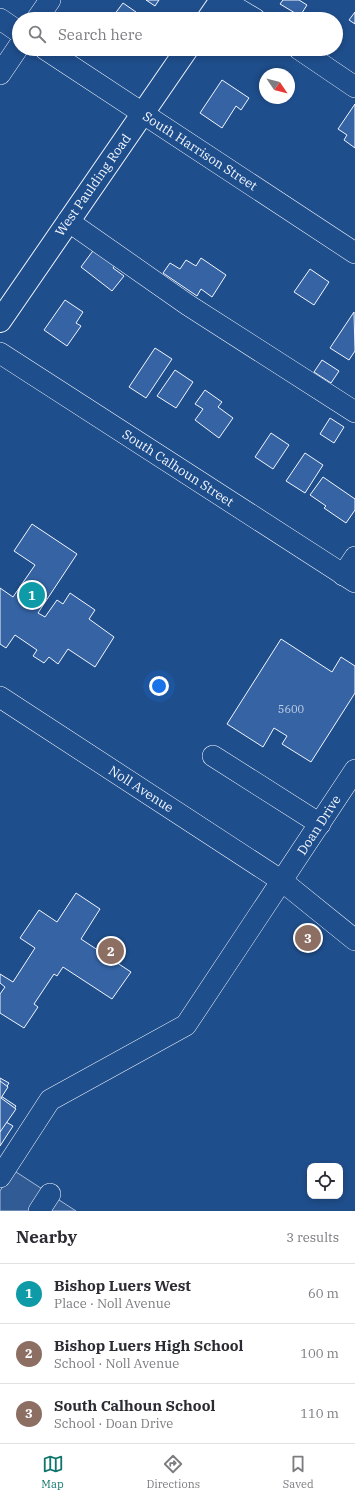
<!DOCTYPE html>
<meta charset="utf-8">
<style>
:root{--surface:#fff;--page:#f7f7f7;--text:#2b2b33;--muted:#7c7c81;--line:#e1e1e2;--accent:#0f766e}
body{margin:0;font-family:"IBM Plex Serif",serif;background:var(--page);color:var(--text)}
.controls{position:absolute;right:12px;bottom:12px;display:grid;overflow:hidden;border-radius:8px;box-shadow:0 2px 6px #0003}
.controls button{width:36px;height:36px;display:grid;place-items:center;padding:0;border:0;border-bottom:1px solid var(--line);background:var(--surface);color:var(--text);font:20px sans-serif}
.compass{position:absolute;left:259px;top:68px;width:36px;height:36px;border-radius:50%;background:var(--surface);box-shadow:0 2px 6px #0003;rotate:125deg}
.you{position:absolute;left:159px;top:686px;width:14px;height:14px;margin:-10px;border:3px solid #fff;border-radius:50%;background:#1a73e8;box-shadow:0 0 0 6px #1a73e833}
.badge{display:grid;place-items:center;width:26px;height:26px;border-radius:50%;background:var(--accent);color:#fff;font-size:13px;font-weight:700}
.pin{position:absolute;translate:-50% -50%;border:2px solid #fff;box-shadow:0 1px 4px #0006}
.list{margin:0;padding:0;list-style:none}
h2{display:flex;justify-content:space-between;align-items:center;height:52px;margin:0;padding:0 16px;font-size:17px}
h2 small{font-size:13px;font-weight:400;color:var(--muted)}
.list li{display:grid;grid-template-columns:26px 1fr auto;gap:12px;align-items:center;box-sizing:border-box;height:60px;padding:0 16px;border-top:1px solid var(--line)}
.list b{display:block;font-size:15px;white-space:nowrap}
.list p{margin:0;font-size:13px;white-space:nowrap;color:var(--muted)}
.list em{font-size:13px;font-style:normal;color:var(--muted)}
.icon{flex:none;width:22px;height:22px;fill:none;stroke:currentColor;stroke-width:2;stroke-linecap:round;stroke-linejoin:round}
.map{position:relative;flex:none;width:355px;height:1211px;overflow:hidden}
.search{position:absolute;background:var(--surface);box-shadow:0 2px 6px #0003;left:12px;right:12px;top:12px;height:44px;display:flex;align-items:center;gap:10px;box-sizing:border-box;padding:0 14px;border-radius:22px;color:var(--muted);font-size:15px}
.sheet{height:232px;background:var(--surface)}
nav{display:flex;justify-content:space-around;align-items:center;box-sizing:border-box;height:56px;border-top:1px solid var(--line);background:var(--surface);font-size:11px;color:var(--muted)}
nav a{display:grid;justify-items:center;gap:2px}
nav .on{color:var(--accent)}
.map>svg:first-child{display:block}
.built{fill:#305b95;stroke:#a8bbd7}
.building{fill:#3563a3;stroke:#f2f6ff}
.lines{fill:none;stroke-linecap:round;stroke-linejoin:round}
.minor-casing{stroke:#f2f6ff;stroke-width:22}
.major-casing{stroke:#f2f6ff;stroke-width:24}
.minor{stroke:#1f4e8c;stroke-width:21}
.major{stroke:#1f4e8c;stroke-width:22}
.labels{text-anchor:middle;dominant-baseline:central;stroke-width:3;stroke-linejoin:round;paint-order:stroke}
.number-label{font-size:11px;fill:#c3d1e8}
.street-label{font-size:13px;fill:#f2f6ff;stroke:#1f4e8c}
</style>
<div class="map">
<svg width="355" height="1211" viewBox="0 0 355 1211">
<rect width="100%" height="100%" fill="#1f4e8c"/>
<path class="built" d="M13,1170L76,1211H0V1191Z"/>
<g class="building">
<path d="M146,0H159L155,6Z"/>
<path d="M283,0H299L307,5L300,16L280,4Z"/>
<path d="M123,3L136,12L131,19H118L114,15Z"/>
<path d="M355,12V24L349,20Z"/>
<path d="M113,49H123L119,54Z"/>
<path d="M250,49H261L257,54Z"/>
<path d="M222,80L249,98L241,110L236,106L222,128L200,113Z"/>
<path d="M355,104V148L344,140L347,135L338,129Z"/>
<path d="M95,248L116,264L113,268L124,276L112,291L81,267Z"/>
<path d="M201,258L226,275L212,297L201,289L197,296L163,273L170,263L180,269L186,260L196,266Z"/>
<path d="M310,269L329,282L314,305L294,292Z"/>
<path d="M65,300L83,312L76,323L81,326L67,346L44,330Z"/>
<path d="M354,312L355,351L349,360L330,348Z"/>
<path d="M155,348L172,359L146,398L129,387Z"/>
<path d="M322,360L339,371L331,383L314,372Z"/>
<path d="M175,370L193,382L176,408L157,396Z"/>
<path d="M205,390L222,402L218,407L233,418L219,438L195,420L203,409L195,404Z"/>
<path d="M330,418L344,427L334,443L320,434Z"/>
<path d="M271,433L289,445L273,469L255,457Z"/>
<path d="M305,453L323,465L305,493L286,481Z"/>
<path d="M323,477L355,499V510L346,523L324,508L326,506L310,495Z"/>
<path d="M32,524L77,554L38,613L45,617L57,600L63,604L70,593L95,610L89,619L114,637L95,667L68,649L58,664L49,657L44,663L33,656L37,650L15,635L6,648L0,644V588L13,597L35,565L14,551Z"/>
<path d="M281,639L332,672L341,657L355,666V693L311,762L282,744L287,736L274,728L263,747L227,724Z"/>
<path d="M76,893L100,909L81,939L131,972L112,999L63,967L57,976L54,974L34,1004L38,1007L24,1028L0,1013V994L5,987L0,983V974L13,982L35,948L20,938L39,910L57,922Z"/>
<path d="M0,1078L9,1083L1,1096L16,1106L6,1122L13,1126L0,1146Z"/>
<path d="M0,1081L8,1087L1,1098L16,1109L0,1132Z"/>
</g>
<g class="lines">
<defs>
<g id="minor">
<path d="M223,0L255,19"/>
<path d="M0,19L19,32"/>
<path d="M37,19L50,0"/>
<path d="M45,49L355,253"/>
<path d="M299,49L355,87"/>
<path d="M0,74L19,46"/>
<path d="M68,221L188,305L355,412"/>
<path d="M0,353L355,582"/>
<path d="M343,575L355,557"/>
<path d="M0,697L282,881L355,940"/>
<path d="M213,756L320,824"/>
<path d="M0,1177L50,1100L186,1025L355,770"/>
<path d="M39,1211L50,1194"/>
</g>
<g id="major">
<path d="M208,19L221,0"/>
<path d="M0,321L187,49"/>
</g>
</defs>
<use href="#minor" class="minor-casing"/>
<use href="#major" class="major-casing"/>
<use href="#minor" class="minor"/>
<use href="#major" class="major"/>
</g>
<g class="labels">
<g class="number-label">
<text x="291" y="709">5600</text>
</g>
<g class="street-label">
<text transform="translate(200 151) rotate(33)">South Harrison Street</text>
<text transform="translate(93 185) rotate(-55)">West Paulding Road</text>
<text transform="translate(178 468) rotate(33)">South Calhoun Street</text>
<text transform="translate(141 789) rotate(33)">Noll Avenue</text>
<text transform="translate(319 825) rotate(-57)">Doan Drive</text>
</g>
</g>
</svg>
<div class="controls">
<button><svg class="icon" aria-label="locate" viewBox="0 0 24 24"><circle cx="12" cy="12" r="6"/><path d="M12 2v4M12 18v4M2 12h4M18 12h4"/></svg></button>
</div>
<svg class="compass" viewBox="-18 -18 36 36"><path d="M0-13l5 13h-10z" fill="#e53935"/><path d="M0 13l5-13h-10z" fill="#7c7c81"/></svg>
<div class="you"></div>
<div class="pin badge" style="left:32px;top:595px;background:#0f9aa8">1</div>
<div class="pin badge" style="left:111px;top:951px;background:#8d6e63">2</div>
<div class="pin badge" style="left:308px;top:938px;background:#8d6e63">3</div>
<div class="search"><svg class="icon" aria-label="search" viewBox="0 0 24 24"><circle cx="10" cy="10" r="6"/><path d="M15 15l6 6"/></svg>Search here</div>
</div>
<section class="sheet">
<h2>Nearby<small>3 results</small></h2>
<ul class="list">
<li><span class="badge" style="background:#0f9aa8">1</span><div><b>Bishop Luers West</b><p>Place · Noll Avenue</p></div><em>60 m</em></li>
<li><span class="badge" style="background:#8d6e63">2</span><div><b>Bishop Luers High School</b><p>School · Noll Avenue</p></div><em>100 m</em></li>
<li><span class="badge" style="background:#8d6e63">3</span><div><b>South Calhoun School</b><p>School · Doan Drive</p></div><em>110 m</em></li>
</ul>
</section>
<nav>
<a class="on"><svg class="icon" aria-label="map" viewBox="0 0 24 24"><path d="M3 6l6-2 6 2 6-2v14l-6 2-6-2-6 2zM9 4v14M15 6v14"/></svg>Map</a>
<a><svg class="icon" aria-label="directions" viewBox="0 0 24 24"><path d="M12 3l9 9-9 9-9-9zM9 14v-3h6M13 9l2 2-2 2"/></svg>Directions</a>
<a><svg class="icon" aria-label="saved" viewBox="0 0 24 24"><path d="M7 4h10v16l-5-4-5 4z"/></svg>Saved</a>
</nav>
